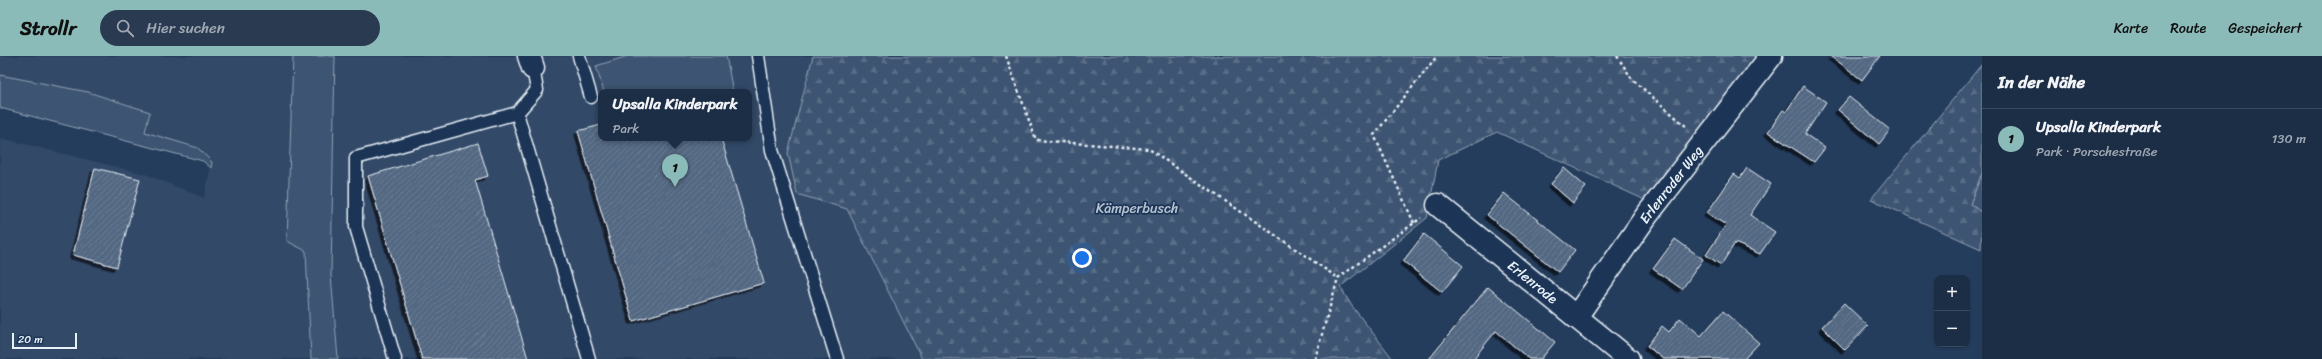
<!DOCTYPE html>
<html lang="de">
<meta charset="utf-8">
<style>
:root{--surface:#1c2e46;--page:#293a51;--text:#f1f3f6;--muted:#a0a8b3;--line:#3a4a5f;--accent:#8bbbb9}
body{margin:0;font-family:Sriracha,sans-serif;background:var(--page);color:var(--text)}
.controls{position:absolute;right:12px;bottom:12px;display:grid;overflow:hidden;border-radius:8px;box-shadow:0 1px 3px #0004}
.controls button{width:36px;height:36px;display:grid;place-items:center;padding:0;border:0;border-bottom:1px solid var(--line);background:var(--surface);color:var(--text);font:20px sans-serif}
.scale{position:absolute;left:12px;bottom:10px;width:65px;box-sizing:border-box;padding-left:4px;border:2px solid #e8f1f8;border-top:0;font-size:11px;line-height:14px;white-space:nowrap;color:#e8f1f8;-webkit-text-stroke:3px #1d3557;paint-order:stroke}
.you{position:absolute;left:1082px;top:202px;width:14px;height:14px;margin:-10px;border:3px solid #fff;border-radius:50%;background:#1a73e8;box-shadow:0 0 0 6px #1a73e833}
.badge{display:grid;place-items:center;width:26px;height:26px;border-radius:50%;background:var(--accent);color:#111;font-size:13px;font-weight:700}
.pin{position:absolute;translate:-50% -33px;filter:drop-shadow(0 1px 2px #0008)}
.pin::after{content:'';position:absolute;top:21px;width:14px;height:12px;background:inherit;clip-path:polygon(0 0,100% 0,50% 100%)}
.popup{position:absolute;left:598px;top:33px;width:154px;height:52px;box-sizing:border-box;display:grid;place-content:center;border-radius:8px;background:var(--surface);filter:drop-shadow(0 1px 3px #0005);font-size:13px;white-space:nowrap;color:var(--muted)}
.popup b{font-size:15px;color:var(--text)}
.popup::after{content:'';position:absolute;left:50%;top:100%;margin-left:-8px;border:8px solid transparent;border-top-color:var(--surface)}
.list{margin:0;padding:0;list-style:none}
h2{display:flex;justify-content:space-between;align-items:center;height:52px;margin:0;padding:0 16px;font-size:17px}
h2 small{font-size:13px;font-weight:400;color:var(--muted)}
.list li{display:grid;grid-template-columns:26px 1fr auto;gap:12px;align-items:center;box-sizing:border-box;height:60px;padding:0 16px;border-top:1px solid var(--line)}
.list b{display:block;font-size:15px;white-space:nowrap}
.list p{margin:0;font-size:13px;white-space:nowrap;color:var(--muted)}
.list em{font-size:13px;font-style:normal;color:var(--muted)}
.icon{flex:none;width:22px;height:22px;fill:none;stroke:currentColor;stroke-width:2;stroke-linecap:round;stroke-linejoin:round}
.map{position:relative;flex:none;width:1982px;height:303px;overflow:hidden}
header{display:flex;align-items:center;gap:24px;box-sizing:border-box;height:56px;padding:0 20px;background:var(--accent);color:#111}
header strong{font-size:19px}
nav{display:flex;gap:22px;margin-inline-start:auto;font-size:14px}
.search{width:280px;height:36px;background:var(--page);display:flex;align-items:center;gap:10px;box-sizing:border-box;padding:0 14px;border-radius:22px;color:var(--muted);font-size:15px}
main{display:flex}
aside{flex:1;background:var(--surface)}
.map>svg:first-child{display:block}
.built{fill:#334a68;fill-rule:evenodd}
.green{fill:#3e5472;stroke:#93a2b5}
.forest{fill:url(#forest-firs);stroke:#93a2b5}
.building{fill:url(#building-hatch);stroke:#e8f1f8;filter:url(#shadow)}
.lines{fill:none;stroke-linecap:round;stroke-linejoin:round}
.lane-casing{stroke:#e8f1f8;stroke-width:15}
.street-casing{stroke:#e8f1f8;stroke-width:25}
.path{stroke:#e8f1f8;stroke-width:2.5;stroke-dasharray:3 3;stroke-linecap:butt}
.lane{stroke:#1d3557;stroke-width:12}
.street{stroke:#1d3557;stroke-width:22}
.labels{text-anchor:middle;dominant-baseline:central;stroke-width:3.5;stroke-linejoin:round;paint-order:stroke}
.street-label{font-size:14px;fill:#e8f1f8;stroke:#1d3557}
.park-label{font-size:14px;fill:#b5c2d0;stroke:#1d3557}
</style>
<header>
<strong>Strollr</strong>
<div class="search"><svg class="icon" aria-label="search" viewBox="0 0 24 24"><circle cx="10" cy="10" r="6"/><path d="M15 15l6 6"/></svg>Hier suchen</div>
<nav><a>Karte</a><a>Route</a><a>Gespeichert</a></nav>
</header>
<main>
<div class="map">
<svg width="1982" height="303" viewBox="0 0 1982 303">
<defs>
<pattern id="forest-firs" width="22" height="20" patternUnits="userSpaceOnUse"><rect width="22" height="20" fill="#3e5472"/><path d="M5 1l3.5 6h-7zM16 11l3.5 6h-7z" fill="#5a6d87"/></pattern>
<pattern id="building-hatch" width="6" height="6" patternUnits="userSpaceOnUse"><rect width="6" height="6" fill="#536782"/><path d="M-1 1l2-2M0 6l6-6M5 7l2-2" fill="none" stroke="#6c7d94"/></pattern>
<filter id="shadow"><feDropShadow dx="-3.5" dy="3.5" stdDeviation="0" flood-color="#0009"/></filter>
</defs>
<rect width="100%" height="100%" fill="#253d5d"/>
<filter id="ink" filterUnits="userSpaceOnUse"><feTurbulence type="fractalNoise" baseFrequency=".025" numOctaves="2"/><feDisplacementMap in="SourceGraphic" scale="8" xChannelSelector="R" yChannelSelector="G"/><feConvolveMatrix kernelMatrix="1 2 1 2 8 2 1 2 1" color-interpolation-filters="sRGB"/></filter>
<g filter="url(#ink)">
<g class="built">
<path d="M0,0H293L287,185L306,195L311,303H0V82L145,118L204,142L212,105L198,92L145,76L150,56L88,36L0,19Z"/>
<path d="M335,0H813L788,97L843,151L847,153L922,303H338L331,219ZM601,36H749V82H601Z"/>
</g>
<g class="green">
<path d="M293,0H335L331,219L338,303H311L306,195L287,185Z"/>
<path d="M628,0H726L733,36H604L596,10Z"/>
<path d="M0,19L88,36L150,56L145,76L198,92L212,106L211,112L203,105L0,52Z"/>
<path d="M1982,117V157L1970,148Z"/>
</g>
<g class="forest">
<path d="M813,0H1756L1645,144L1497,76L1438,104L1427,162L1340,231L1352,250L1393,303H922L847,153L797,138L788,97Z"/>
<path d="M1982,8V117L1970,148L1982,157L1981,193L1871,143Z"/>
</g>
<g class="building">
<path d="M1831,0H1880L1862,24Z"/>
<path d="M1803,30L1826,46L1805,78L1825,92L1814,106L1768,76L1783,54L1786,56Z"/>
<path d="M1849,41L1890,74L1879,88L1838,54Z"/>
<path d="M601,69V82H721L764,227L633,265L578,75Z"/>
<path d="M478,87L488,120L475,124L528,303H422L368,120Z"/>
<path d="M95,112L140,123L117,211L73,199Z"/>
<path d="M1564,112L1586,131L1573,147L1551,128Z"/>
<path d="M1747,112L1771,128L1750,159L1775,176L1760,198L1735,187L1721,209L1706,199L1726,169L1707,157L1734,118L1740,122Z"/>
<path d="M1504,137L1575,194L1558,216L1487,159Z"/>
<path d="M1424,178L1463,210L1442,236L1403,205Z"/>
<path d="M1675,183L1703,203L1682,233L1653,213Z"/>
<path d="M1488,231L1555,286L1541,303H1529L1496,275L1473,303H1429Z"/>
<path d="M1844,247L1868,270L1845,294L1822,271Z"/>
<path d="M1723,255L1759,287L1744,303H1663L1647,290L1662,270L1669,276L1680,262L1701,280Z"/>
</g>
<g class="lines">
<defs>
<g id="lane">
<path d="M579,0L591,41"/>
<path d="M758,0L772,94L837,303"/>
<path d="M517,57L589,303"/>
<path d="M395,303L356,171V102L517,57L537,34L533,12"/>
</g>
<g id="street">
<path d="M529,0L533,12"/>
<path id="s1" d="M1438,149L1628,303"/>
<path id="s2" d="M1576,261L1647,159L1771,0"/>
</g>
</defs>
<use href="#lane" class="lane-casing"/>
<use href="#street" class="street-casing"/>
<g class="path">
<path d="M1006,0L1036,84L1149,93L1338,222"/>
<path d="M1617,0L1632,23L1688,72"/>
<path d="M1414,167L1374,79L1437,0"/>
<path d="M1315,303L1338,222L1421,162"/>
</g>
<use href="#lane" class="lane"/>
<use href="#street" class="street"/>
</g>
</g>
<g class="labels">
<g class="street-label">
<text stroke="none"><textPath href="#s2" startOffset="163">Erlenroder Weg</textPath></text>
<text stroke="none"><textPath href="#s1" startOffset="122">Erlenrode</textPath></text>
</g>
<g class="park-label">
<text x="1137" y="152">Kämperbusch</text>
</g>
</g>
</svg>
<div class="controls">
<button>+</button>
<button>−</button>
</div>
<div class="scale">20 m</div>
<div class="you"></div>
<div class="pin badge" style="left:675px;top:131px">1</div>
<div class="popup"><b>Upsalla Kinderpark</b>Park</div>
</div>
<aside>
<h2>In der Nähe<small></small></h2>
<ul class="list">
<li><span class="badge">1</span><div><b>Upsalla Kinderpark</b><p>Park · Porschestraße</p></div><em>130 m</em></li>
</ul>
</aside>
</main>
